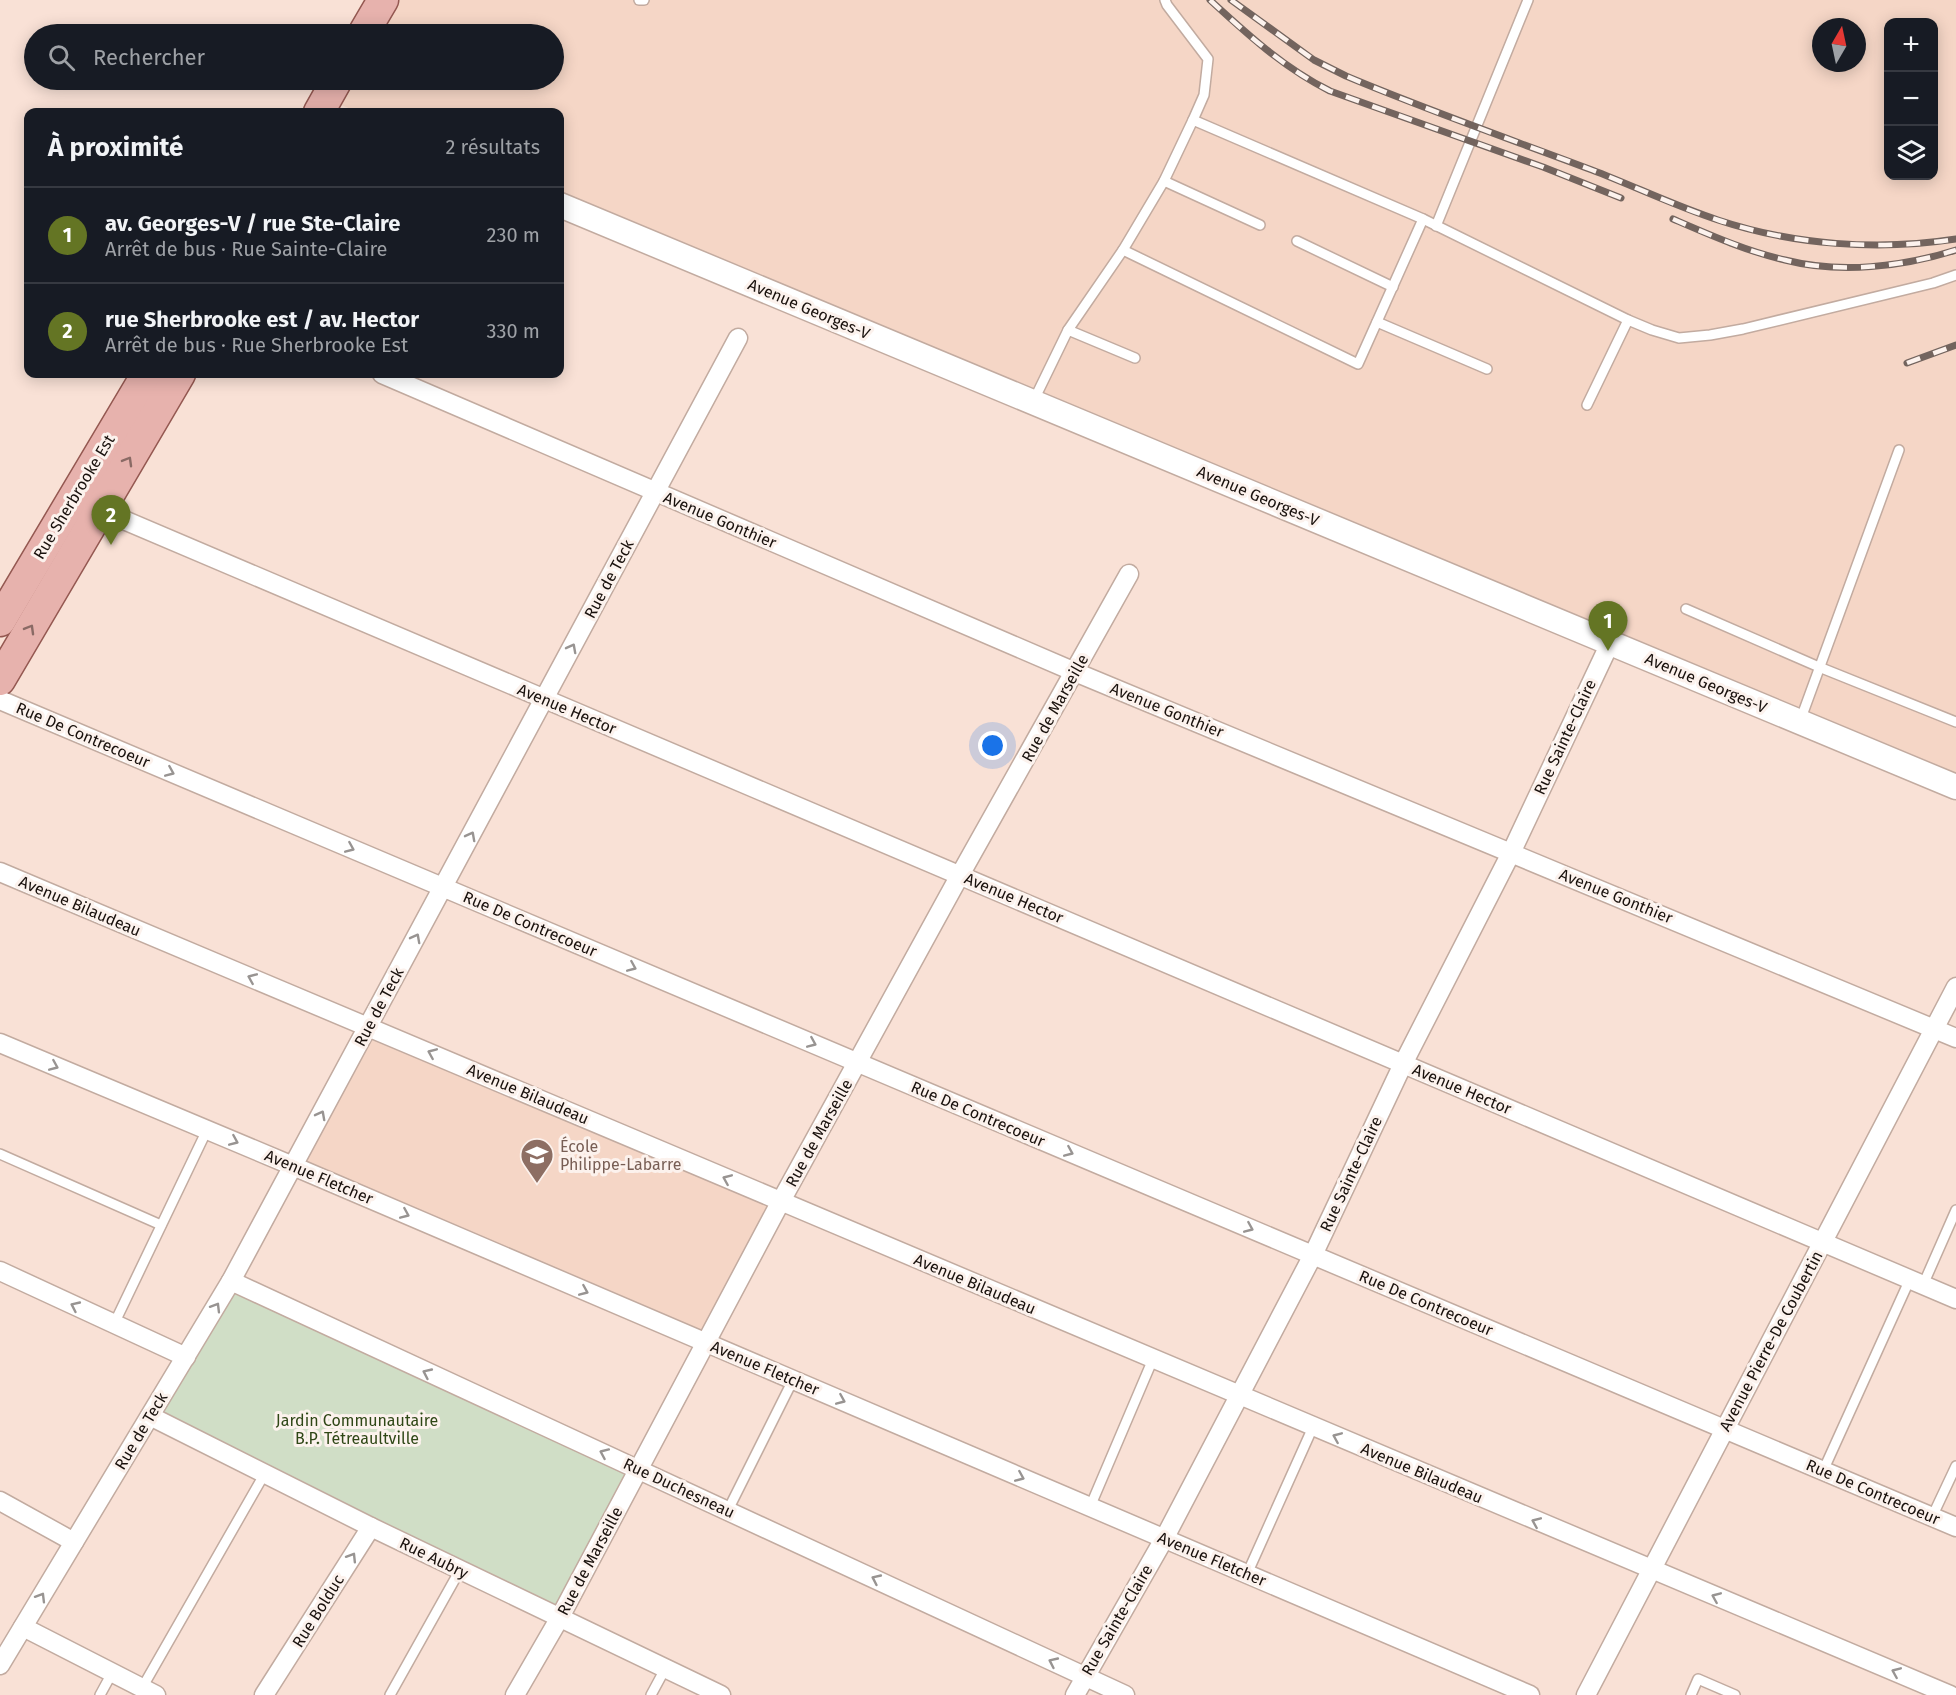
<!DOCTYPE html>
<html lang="fr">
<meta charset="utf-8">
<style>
:root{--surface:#171b24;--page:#242831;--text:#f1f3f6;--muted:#9ea1a6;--line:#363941;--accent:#647524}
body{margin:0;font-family:"Fira Sans",sans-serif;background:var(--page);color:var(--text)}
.controls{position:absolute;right:18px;top:18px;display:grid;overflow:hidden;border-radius:12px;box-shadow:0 3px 15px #0003}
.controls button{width:54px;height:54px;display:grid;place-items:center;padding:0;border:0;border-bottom:2px solid var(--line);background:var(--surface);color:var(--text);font:30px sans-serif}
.compass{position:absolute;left:1812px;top:18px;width:54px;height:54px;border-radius:50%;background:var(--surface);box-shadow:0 3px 15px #0003;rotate:9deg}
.you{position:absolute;left:993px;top:746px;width:21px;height:21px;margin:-15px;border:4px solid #fff;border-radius:50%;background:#1a73e8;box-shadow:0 0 0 9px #1a73e833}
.badge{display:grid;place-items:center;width:39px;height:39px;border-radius:50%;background:var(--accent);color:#fff;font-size:20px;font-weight:700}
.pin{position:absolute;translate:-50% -50px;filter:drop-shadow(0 2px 3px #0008)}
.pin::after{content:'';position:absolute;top:32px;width:21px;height:18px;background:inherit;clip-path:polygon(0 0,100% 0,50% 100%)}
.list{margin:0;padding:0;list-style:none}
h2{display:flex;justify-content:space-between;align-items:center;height:78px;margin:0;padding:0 24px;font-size:26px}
h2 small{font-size:20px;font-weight:400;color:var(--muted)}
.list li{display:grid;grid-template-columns:39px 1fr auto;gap:18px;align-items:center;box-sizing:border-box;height:96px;padding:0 24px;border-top:2px solid var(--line)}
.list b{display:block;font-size:22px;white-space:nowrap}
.list p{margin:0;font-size:20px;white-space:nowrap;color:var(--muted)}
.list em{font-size:20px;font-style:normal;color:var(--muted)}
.icon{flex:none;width:33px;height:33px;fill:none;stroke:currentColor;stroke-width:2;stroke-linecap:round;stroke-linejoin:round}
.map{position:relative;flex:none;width:1956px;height:1695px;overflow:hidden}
.search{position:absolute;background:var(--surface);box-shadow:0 3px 15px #0003;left:24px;top:24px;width:540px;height:66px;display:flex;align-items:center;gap:15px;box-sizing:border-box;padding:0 21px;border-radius:33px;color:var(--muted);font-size:22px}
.panel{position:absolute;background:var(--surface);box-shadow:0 3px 15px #0003;left:24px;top:108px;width:540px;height:270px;border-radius:12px}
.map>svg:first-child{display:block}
.built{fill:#f5d6c6;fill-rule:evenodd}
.green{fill:#d0dec6}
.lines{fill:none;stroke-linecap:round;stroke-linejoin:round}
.service-casing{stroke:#c2aba0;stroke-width:12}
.minor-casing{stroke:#c2aba0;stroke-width:21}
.tertiary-casing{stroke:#c2aba0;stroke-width:27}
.primary-casing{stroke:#945851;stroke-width:33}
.service{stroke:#fff;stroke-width:9}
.minor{stroke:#fff;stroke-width:18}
.tertiary{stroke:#fff;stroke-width:24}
.primary{stroke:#e7b2ad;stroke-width:30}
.rail-casing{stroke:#73645e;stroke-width:7}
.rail{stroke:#fcf2ed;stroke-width:4.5;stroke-dasharray:14;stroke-linecap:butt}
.oneway{stroke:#8a6a65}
.oneway2{stroke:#989492}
.labels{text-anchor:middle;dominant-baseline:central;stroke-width:6;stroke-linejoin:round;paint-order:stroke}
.street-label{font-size:16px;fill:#19110d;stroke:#fcf2ed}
.education-label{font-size:16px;fill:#785e54;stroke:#fcf2ed;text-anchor:start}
.park-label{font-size:16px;fill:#2f4716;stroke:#fcf2ed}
</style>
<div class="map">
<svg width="1956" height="1695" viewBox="0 0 1956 1695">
<rect width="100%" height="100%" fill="#f9e1d6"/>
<g class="built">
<path d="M393,0H1956V779L560,196V112H358L334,102L347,80H554V34H373ZM1888,22H1934V176H1888ZM1821,27H1857V63H1821Z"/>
<path d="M368,1026L781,1201L706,1343L293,1166Z"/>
</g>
<path class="green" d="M231,1281L639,1469L559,1619L150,1416Z"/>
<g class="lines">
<defs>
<g id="service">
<path d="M639,0H644"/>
<path d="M1165,0L1167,5L1208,59L1204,95L1193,120"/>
<path d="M1164,181L1260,225"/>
<path d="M1436,226L1528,0"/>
<path d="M1297,241L1393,287"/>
<path d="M1123,250L1164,181L1193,120L1423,219L1628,320L1652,330L1679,338L1710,335L1743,329L1933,283L1956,275"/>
<path d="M1377,322L1487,369"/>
<path d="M1068,330L1123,250L1358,364L1423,219"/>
<path d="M1033,402L1068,330L1135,358"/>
<path d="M1587,405L1628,320"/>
<path d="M1686,609L1819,667L1956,722"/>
<path d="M1800,721L1899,450"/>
<path d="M0,1154L161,1225"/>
<path d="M1923,1285L1956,1210"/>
<path d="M114,1324L207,1130"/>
<path d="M1823,1471L1910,1279"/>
<path d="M1090,1507L1153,1359"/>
<path d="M728,1510L793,1380"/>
<path d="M1932,1517L1956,1466"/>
<path d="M1247,1574L1313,1427"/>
<path d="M142,1688L265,1473"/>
<path d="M100,1695L112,1673"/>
<path d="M390,1695L460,1570"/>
<path d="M651,1695L665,1669"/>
<path d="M1691,1695L1698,1679L1735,1695"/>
</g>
<g id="minor">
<path d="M382,374L1075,672L1956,1038"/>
<path d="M91,506L1956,1299"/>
<path d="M0,700L1956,1527"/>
<path d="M0,872C651,1144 1299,1424 1950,1695"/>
<path d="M0,1043L293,1166L1530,1695"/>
<path d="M0,1271L186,1357"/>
<path d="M231,1281L1125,1695"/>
<path d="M150,1416L371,1527L721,1695"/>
<path d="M0,1501L74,1542"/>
<path d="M23,1627L156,1695"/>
<path d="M0,1665L231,1281L738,338"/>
<path d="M264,1695L371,1527"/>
<path d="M515,1695L559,1619L781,1201L960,875L1129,574"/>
<path d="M1075,1695L1164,1539L1313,1255L1403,1064L1511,853L1610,643"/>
<path d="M1586,1695L1956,987"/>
</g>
<path id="tertiary" d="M560,205L1956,787"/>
<g id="primary">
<path d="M363,34L383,0"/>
<path d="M319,112L337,80"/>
<path d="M0,621L147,374"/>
<path d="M0,680L180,374"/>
</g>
</defs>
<use href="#service" class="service-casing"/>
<use href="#minor" class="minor-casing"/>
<use href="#tertiary" class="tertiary-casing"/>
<use href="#primary" class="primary-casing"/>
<use href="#service" class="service"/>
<use href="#minor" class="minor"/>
<use href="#tertiary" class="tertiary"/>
<use href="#primary" class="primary"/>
<defs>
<g id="rail">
<path d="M1210,0C1248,35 1284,68 1330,91L1543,167L1621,198"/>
<path d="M1231,0L1314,60L1346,76C1427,110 1510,139 1592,170C1634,186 1675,206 1718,220C1793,245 1878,251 1956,239"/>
<path d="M1673,219C1710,235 1746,251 1785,260C1840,274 1902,267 1956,250"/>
<path d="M1907,363L1956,345"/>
</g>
</defs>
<use href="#rail" class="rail-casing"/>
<use href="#rail" class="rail"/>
</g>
<defs><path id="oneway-chevron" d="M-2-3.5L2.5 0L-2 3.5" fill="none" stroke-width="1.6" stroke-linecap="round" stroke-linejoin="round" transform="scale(1.5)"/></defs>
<g class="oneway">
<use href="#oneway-chevron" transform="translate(128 461) rotate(-60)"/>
<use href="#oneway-chevron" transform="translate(30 629) rotate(-60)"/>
</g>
<g class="oneway2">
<use href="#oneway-chevron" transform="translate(572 648) rotate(-62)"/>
<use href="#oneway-chevron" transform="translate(170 772) rotate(23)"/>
<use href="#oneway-chevron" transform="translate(471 836) rotate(-62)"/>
<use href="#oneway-chevron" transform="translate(350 848) rotate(23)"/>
<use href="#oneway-chevron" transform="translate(416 938) rotate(-62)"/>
<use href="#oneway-chevron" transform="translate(632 967) rotate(23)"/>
<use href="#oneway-chevron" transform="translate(252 978) rotate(-157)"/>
<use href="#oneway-chevron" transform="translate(812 1043) rotate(23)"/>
<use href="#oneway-chevron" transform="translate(432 1053) rotate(-157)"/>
<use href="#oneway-chevron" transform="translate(54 1066) rotate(23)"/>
<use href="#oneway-chevron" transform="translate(321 1115) rotate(-62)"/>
<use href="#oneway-chevron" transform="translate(234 1141) rotate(23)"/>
<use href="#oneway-chevron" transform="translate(1069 1152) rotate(23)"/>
<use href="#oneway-chevron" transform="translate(727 1179) rotate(-157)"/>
<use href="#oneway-chevron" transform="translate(405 1214) rotate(23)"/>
<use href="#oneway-chevron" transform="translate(1249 1228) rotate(23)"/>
<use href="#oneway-chevron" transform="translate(584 1291) rotate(23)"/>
<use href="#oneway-chevron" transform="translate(75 1306) rotate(-155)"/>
<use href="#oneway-chevron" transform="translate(216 1307) rotate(-59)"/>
<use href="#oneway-chevron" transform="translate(427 1373) rotate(-155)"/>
<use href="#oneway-chevron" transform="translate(841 1400) rotate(23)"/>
<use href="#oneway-chevron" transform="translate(1337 1437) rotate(-157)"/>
<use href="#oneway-chevron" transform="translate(604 1453) rotate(-156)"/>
<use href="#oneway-chevron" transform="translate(1020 1477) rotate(23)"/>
<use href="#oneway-chevron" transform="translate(1536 1522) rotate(-157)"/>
<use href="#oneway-chevron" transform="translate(352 1557) rotate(-58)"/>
<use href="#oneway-chevron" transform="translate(876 1579) rotate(-155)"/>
<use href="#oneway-chevron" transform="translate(41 1597) rotate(-59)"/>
<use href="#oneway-chevron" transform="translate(1716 1597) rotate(-157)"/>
<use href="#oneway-chevron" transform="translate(1053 1662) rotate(-155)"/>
<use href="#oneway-chevron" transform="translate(1896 1672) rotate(-157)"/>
</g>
<defs>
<symbol id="school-pin" viewBox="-11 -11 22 30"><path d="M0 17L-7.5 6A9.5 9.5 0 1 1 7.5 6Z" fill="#8d6e63" stroke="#fcf2ed"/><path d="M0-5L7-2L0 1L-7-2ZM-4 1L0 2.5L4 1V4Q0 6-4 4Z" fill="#fff"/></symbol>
</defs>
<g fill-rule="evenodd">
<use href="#school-pin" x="518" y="1136" width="38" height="52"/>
</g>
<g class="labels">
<g class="street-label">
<text transform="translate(809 309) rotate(23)">Avenue Georges-V</text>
<text transform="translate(1258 496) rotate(23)">Avenue Georges-V</text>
<text transform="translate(74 497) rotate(-59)">Rue Sherbrooke Est</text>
<text transform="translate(720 520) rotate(23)">Avenue Gonthier</text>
<text transform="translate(609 579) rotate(-62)">Rue de Teck</text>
<text transform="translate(1706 683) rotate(23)">Avenue Georges-V</text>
<text transform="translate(1055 708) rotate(-61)">Rue de Marseille</text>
<text transform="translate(567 709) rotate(23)">Avenue Hector</text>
<text transform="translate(1167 710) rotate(22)">Avenue Gonthier</text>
<text transform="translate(83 735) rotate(23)">Rue De Contrecoeur</text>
<text transform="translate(1565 737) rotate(-65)">Rue Sainte-Claire</text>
<text transform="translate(1616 896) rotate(22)">Avenue Gonthier</text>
<text transform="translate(1014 898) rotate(23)">Avenue Hector</text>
<text transform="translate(80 906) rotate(23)">Avenue Bilaudeau</text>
<text transform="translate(530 924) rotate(23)">Rue De Contrecoeur</text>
<text transform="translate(379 1007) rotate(-62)">Rue de Teck</text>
<text transform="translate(1462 1089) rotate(23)">Avenue Hector</text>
<text transform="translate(528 1094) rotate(23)">Avenue Bilaudeau</text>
<text transform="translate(978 1114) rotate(23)">Rue De Contrecoeur</text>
<text transform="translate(819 1133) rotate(-61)">Rue de Marseille</text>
<text transform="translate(1351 1174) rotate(-65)">Rue Sainte-Claire</text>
<text transform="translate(319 1177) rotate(23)">Avenue Fletcher</text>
<text transform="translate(975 1284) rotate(23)">Avenue Bilaudeau</text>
<text transform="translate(1426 1303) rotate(23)">Rue De Contrecoeur</text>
<text transform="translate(1771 1341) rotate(-62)">Avenue Pierre-De Coubertin</text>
<text transform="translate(765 1368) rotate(23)">Avenue Fletcher</text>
<text transform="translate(141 1431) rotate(-59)">Rue de Teck</text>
<text transform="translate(1422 1473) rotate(23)">Avenue Bilaudeau</text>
<text transform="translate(679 1488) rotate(25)">Rue Duchesneau</text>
<text transform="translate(1873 1492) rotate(23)">Rue De Contrecoeur</text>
<text transform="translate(434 1558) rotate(26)">Rue Aubry</text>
<text transform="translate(1212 1559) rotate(23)">Avenue Fletcher</text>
<text transform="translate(590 1561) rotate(-62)">Rue de Marseille</text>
<text transform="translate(318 1611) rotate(-58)">Rue Bolduc</text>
<text transform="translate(1117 1620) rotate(-60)">Rue Sainte-Claire</text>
</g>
<g class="education-label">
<text x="560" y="1146">École<tspan x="560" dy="18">Philippe-Labarre</tspan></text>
</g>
<g class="park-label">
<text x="357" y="1420">Jardin Communautaire<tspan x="357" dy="18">B.P. Tétreaultville</tspan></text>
</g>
</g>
</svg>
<div class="controls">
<button>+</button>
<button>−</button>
<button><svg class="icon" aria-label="layers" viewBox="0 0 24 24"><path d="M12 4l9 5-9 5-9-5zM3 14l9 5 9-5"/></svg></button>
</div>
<svg class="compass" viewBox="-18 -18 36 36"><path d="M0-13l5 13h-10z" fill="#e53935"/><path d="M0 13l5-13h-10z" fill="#9ea1a6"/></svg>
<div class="you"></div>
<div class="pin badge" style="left:1608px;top:651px">1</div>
<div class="pin badge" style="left:111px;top:545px">2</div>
<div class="search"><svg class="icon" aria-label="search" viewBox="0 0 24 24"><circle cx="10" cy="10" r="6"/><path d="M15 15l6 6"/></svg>Rechercher</div>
<section class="panel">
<h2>À proximité<small>2 résultats</small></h2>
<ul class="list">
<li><span class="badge">1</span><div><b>av. Georges-V / rue Ste-Claire</b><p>Arrêt de bus · Rue Sainte-Claire</p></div><em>230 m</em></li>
<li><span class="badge">2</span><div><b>rue Sherbrooke est / av. Hector</b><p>Arrêt de bus · Rue Sherbrooke Est</p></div><em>330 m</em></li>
</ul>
</section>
</div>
